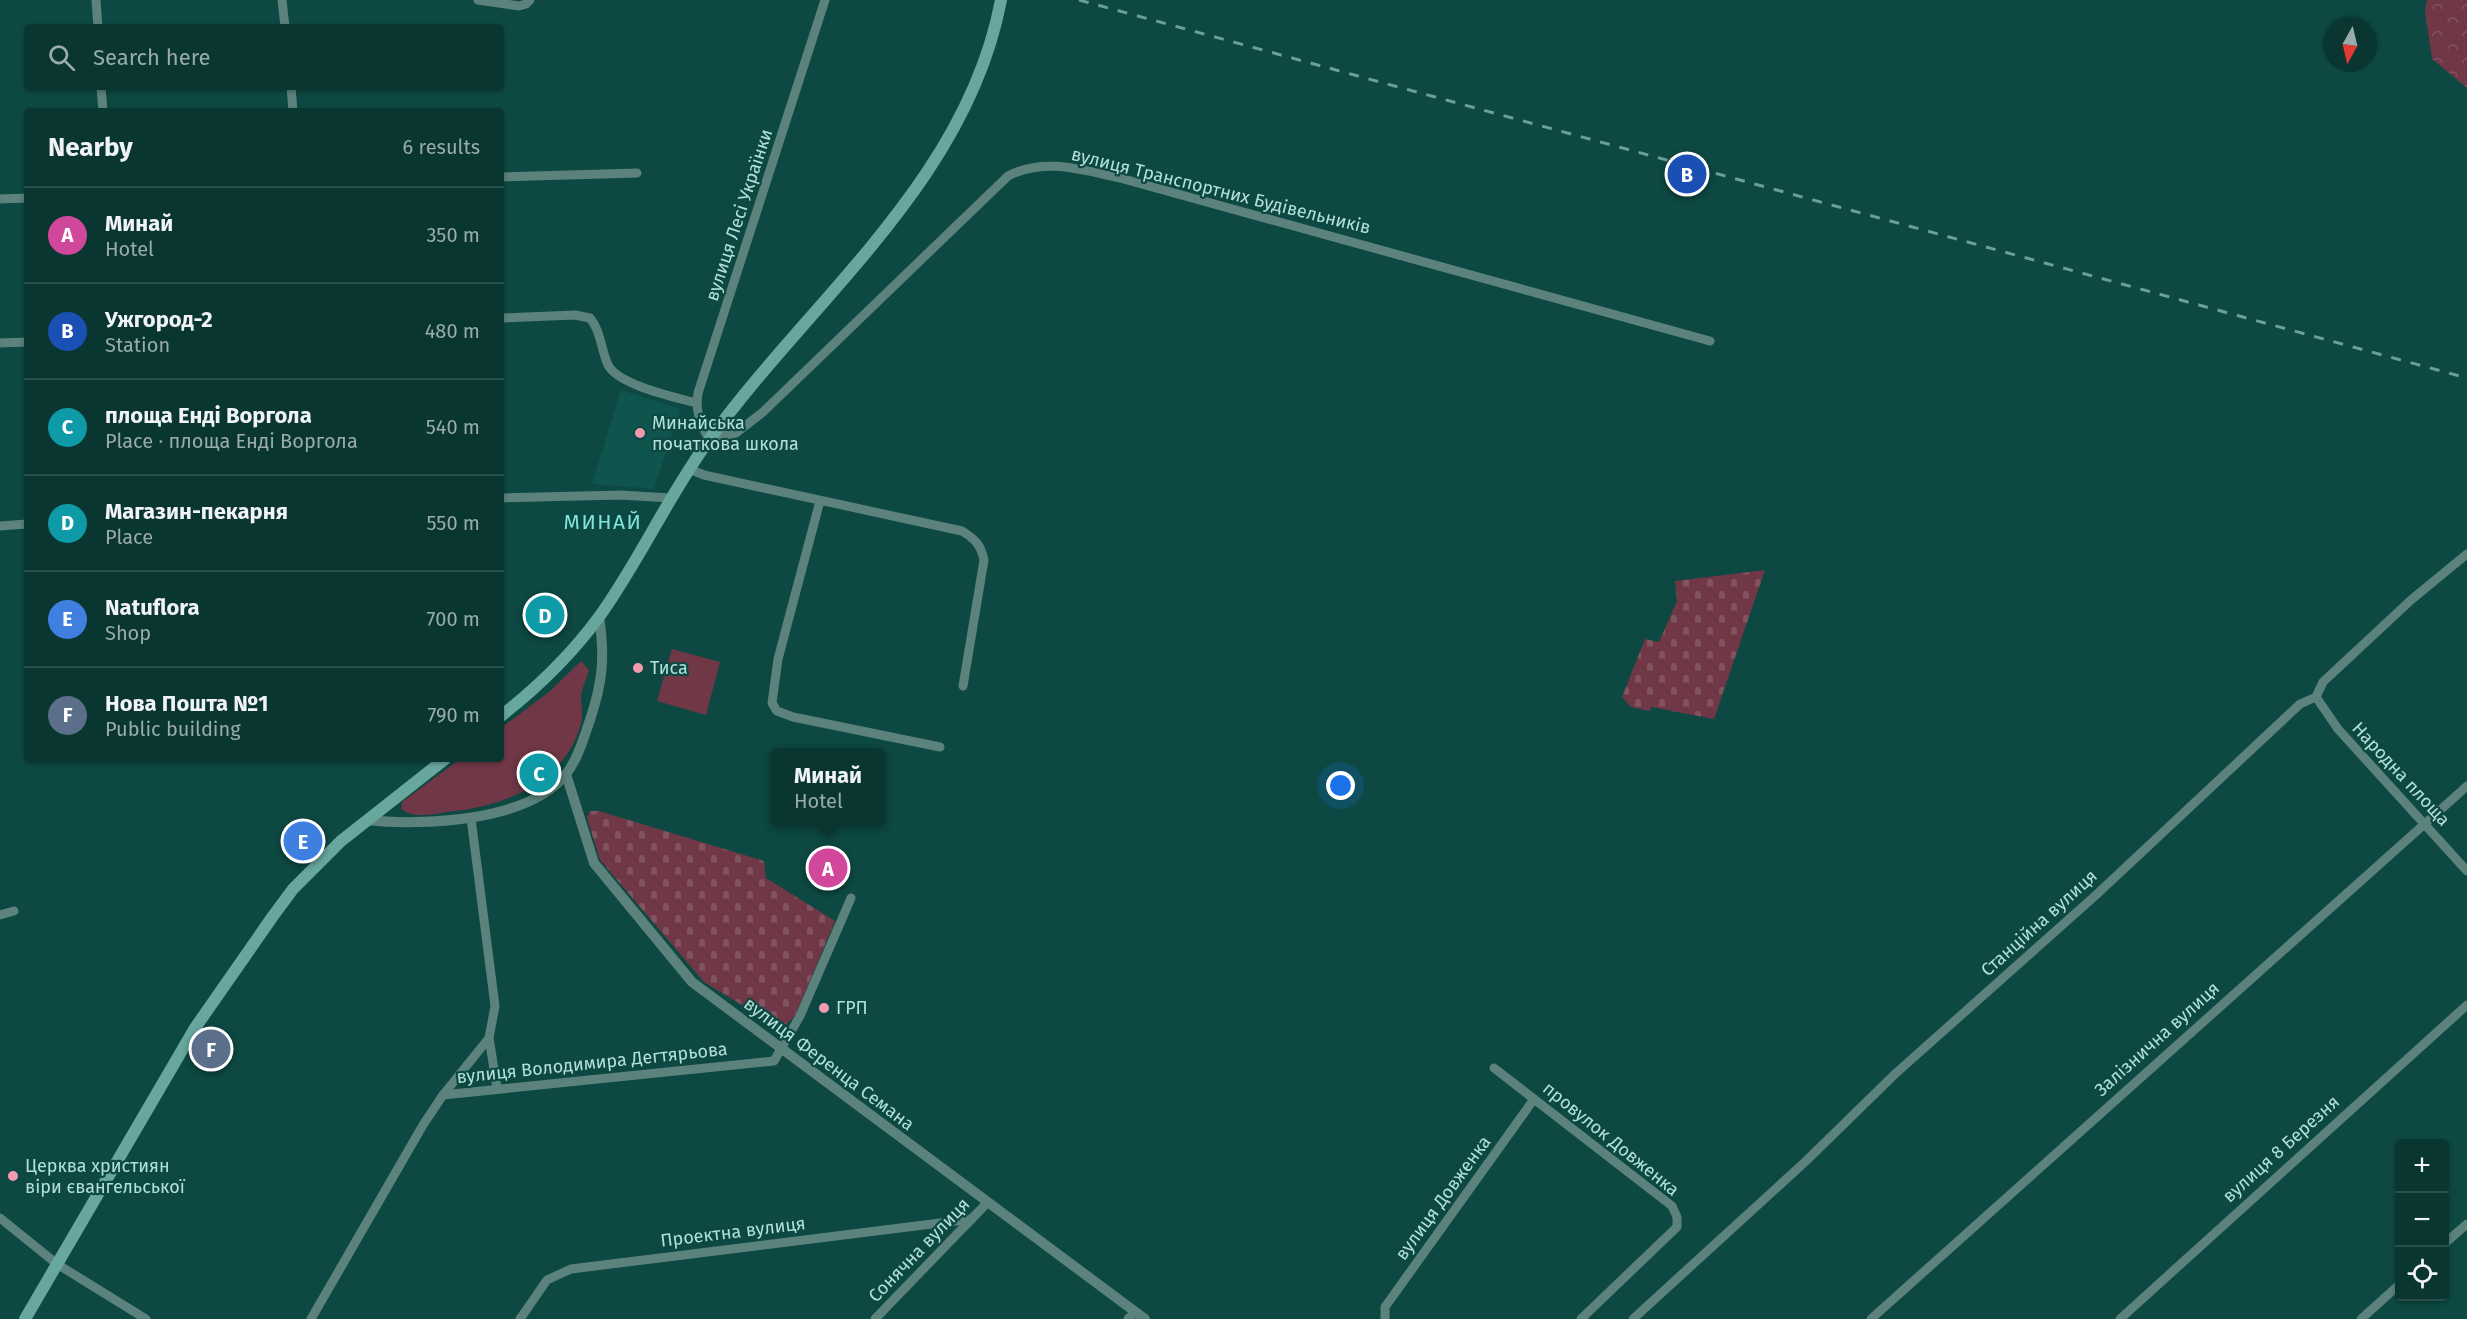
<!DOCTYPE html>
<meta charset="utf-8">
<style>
:root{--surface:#0a3632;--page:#18413e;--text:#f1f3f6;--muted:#99abac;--line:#2a504d;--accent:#e797bd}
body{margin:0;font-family:"Fira Sans",sans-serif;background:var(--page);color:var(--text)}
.controls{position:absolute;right:18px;bottom:18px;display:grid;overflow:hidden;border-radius:6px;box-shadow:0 2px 4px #0004}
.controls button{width:54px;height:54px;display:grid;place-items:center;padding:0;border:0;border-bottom:2px solid var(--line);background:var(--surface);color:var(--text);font:30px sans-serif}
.compass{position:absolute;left:2323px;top:18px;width:54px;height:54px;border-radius:50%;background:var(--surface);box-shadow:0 2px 4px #0004;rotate:188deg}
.you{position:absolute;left:1341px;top:786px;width:21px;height:21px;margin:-15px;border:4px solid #fff;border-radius:50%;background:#1a73e8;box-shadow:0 0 0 9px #1a73e833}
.badge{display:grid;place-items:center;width:39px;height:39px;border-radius:50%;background:var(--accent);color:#fff;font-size:20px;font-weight:700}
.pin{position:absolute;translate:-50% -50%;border:3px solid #fff;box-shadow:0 2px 6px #0006}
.popup{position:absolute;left:771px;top:748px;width:114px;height:78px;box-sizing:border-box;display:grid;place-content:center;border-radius:6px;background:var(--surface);filter:drop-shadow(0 2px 4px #0005);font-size:20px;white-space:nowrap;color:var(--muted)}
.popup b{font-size:22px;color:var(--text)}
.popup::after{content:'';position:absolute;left:50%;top:100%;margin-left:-12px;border:12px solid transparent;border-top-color:var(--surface)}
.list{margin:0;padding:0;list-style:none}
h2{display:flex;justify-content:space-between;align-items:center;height:78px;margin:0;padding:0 24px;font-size:26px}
h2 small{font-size:20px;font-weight:400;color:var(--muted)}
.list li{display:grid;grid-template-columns:39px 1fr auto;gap:18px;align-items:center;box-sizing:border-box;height:96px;padding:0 24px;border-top:2px solid var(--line)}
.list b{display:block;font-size:22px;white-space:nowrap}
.list p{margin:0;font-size:20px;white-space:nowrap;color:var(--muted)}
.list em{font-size:20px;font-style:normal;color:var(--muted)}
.icon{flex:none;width:33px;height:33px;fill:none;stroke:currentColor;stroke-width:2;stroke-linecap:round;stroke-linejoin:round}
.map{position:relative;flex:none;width:2467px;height:1319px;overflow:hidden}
.search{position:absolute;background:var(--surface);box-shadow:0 2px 4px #0004;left:24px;top:24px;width:480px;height:66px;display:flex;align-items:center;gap:15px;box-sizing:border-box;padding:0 21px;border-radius:6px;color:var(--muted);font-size:22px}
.panel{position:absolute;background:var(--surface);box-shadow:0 2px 4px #0004;left:24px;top:108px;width:480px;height:654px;border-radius:6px}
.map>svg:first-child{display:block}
.built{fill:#0f544d}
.grass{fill:#703746}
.forest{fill:url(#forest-crowns)}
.cemetery{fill:url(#cemetery-stones)}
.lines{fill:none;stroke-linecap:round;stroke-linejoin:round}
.minor{stroke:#5b827c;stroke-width:9}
.tertiary{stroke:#5b827c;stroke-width:10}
.secondary{stroke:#68a79e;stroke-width:12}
.rail{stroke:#6b9f98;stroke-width:3;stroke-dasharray:10 10;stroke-linecap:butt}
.poi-dot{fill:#f29aae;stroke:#0d4842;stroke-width:2}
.labels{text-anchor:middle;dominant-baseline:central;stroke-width:4.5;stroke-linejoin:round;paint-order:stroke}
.street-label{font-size:18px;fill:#b2e0d9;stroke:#0d4842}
.poi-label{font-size:18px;fill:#b2e0d9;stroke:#0d4842;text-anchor:start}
.quarter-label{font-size:21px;letter-spacing:1.5px;fill:#7fe5d8;stroke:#0d4842}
</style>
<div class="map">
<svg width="2467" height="1319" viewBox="0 0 2467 1319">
<defs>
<pattern id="forest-crowns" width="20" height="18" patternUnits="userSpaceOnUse" patternTransform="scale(1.5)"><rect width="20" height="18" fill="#703746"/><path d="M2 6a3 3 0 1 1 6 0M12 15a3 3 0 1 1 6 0" fill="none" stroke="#825460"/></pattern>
<pattern id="cemetery-stones" width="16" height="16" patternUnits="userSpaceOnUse" patternTransform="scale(1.5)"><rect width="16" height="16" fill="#703746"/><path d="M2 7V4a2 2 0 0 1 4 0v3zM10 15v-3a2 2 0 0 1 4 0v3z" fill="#825460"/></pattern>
</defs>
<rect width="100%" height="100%" fill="#0d4842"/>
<path class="built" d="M621,390L680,409L654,489L592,484Z"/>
<g class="grass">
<path d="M672,649L720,662L706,715L657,701Z"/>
<path d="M581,661L589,670C587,678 582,688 581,696C581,707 584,714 580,727C564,781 506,806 454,811C438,813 415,820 401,809L402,802L460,759H501V728L549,692Z"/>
</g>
<path class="forest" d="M2427,0H2467V88L2432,59L2425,11Z"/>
<g class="cemetery">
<path d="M1765,570L1714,719L1651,707L1650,711L1631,707L1622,697L1645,639L1659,642L1677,601L1675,581Z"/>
<path d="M590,811H599L764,861L766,878L835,921L795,1016L781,1029L704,982L600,860L587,818Z"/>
</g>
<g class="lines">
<g class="minor">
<path d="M96,0L98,27"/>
<path d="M282,0L285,27"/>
<path d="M478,0L519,6L526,4L530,0"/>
<path d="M825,0L698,393C695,411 700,424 709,439L736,433L763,412L1008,176C1044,157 1082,170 1120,178L1710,341"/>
<path d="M101,87L103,111"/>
<path d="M291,87L293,111"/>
<path d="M501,177L637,173"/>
<path d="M0,199L27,198"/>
<path d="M501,318L575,315L590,318C601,331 601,350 608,365C618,385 675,397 696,403"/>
<path d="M0,343L27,342"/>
<path d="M689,469L704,475L962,531C975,539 981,545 984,560L963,686"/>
<path d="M501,498L621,495L670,498"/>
<path d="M820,501L778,659L772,703L777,711L793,717L940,747"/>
<path d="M0,526L27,524"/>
<path d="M2316,697L2338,729L2467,871"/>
<path d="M0,915L14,911"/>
<path d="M489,1038L497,1088"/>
<path d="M1494,1068L1672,1206L1677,1217V1227L1581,1319"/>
<path d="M443,1095L489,1038L495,1006L471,818"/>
<path d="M0,1218L57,1264L146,1319"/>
<path d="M2444,1244L2467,1224"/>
<path d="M311,1319L423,1125L443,1095L774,1061L800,1016L851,898"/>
<path d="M520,1319L547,1280L571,1269L972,1219"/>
<path d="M875,1319L987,1203"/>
<path d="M1128,1319L1135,1312"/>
<path d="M1385,1319V1307L1534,1099"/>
<path d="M1633,1319L1806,1161L1895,1074L2096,895L2300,704L2316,697L2323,682L2411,600L2467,554"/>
<path d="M1871,1319L2467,786"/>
<path d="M2120,1319L2467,1005"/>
<path d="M2361,1319L2400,1284"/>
</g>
<g class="tertiary">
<path d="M566,774L594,863L692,982L1145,1319"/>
<path d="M367,820C421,826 529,822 566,774C578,759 584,737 590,720C603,681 605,656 599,616"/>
</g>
<g class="secondary">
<path d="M501,716C538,687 571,655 599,617C640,560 668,496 709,440C811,299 967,181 1001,0"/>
<path d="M25,1319L195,1028L273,916L293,889L341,841L445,759"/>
</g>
<path class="rail" d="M1079,0L2467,378"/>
</g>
<g class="poi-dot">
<circle cx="640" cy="433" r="6"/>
<circle cx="638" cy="668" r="6"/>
<circle cx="824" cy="1008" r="6"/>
<circle cx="13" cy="1176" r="6"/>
</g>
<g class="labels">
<g class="street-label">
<text transform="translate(1221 191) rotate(14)">вулиця Транспортних Будівельників</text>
<text transform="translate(739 215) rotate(-72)">вулиця Лесі Українки</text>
<text transform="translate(2401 774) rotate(47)">Народна площа</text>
<text transform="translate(2039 923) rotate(-42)">Станційна вулиця</text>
<text transform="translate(2157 1039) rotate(-42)">Залізнична вулиця</text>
<text transform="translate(592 1063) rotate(-6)">вулиця Володимира Дегтярьова</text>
<text transform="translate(829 1064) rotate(37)">вулиця Ференца Семана</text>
<text transform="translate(1611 1139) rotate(39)">провулок Довженка</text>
<text transform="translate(2281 1149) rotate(-42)">вулиця 8 Березня</text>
<text transform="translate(1443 1198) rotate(-54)">вулиця Довженка</text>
<text transform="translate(733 1232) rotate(-7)">Проектна вулиця</text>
<text transform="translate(919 1250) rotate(-46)">Сонячна вулиця</text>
</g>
<g class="poi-label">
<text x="652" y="423">Минайська<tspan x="652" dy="21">початкова школа</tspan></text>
<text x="650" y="668">Тиса</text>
<text x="836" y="1008">ГРП</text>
<text x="25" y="1166">Церква християн<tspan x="25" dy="21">віри євангельської</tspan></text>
</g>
<g class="quarter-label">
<text x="603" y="522">МИНАЙ</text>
</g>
</g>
</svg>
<div class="controls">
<button>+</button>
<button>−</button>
<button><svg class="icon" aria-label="locate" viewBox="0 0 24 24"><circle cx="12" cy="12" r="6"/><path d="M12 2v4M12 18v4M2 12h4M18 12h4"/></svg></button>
</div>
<svg class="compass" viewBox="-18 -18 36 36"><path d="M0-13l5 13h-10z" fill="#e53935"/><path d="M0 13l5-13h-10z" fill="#99abac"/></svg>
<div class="you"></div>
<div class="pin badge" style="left:828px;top:868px;background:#d1479c">A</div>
<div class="popup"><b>Минай</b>Hotel</div>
<div class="pin badge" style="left:1687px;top:174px;background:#1a4fb4">B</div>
<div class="pin badge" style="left:539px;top:773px;background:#0f9aa8">C</div>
<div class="pin badge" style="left:545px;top:615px;background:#0f9aa8">D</div>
<div class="pin badge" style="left:303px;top:841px;background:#3f7fe0">E</div>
<div class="pin badge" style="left:211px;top:1049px;background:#5c6f8a">F</div>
<div class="search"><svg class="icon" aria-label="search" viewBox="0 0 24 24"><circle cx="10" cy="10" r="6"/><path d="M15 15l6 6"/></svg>Search here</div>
<section class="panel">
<h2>Nearby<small>6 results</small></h2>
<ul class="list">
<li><span class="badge" style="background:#d1479c">A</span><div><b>Минай</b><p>Hotel</p></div><em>350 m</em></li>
<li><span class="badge" style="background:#1a4fb4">B</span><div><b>Ужгород-2</b><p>Station</p></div><em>480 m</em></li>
<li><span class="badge" style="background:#0f9aa8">C</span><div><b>площа Енді Воргола</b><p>Place · площа Енді Воргола</p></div><em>540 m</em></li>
<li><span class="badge" style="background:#0f9aa8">D</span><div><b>Магазин-пекарня</b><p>Place</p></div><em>550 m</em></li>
<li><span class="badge" style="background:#3f7fe0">E</span><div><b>Natuflora</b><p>Shop</p></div><em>700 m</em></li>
<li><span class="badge" style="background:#5c6f8a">F</span><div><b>Нова Пошта №1</b><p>Public building</p></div><em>790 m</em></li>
</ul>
</section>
</div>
